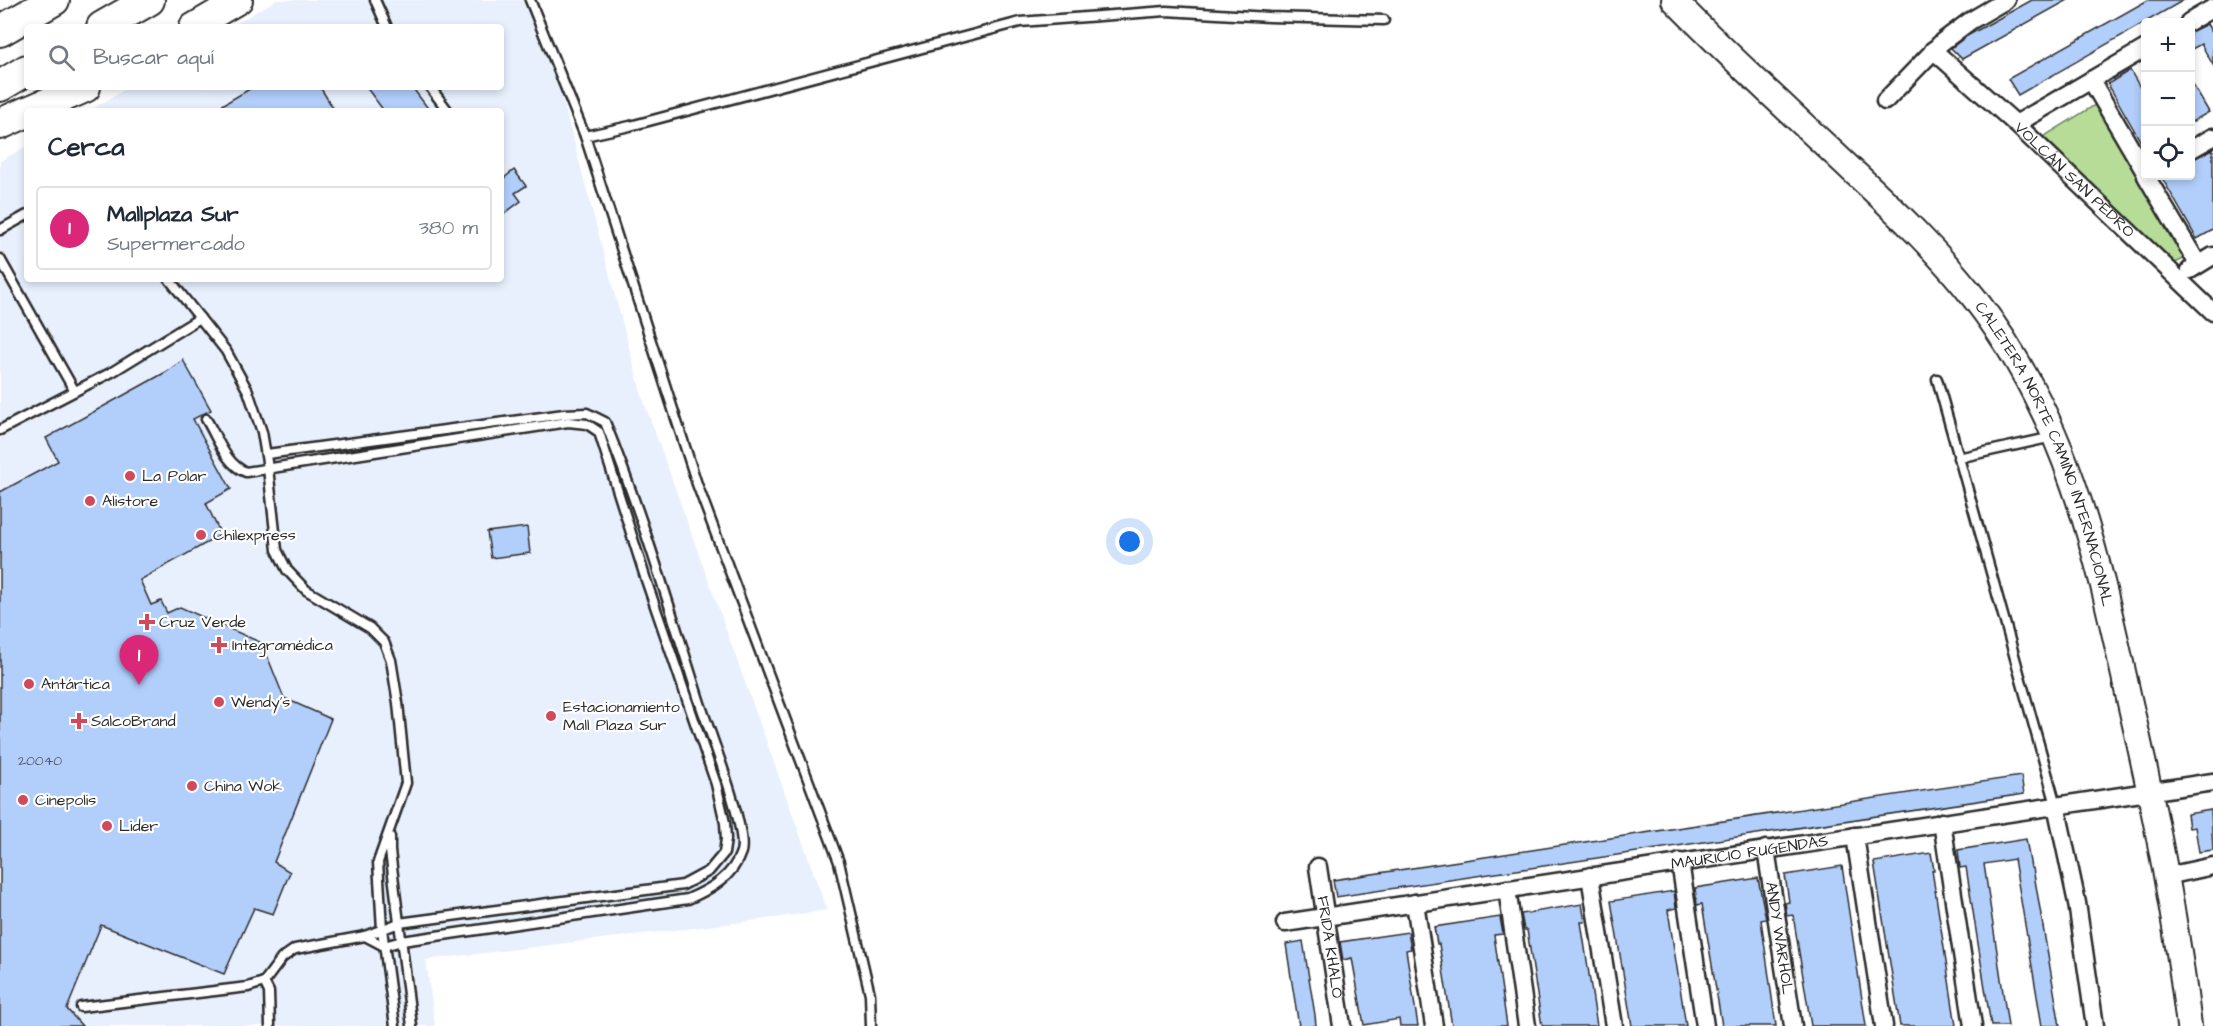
<!DOCTYPE html>
<html lang="es">
<meta charset="utf-8">
<style>
:root{--surface:#fff;--page:#f2f2f3;--text:#1f2937;--muted:#747a83;--line:#e0e1e3;--accent:#db2777}
body{margin:0;font-family:"Architects Daughter",sans-serif;background:var(--page);color:var(--text)}
.controls{position:absolute;right:18px;top:18px;display:grid;overflow:hidden;border-radius:6px;box-shadow:0 3px 9px #0003}
.controls button{width:54px;height:54px;display:grid;place-items:center;padding:0;border:0;border-bottom:2px solid var(--line);background:var(--surface);color:var(--text);font:30px sans-serif}
.you{position:absolute;left:1130px;top:542px;width:21px;height:21px;margin:-15px;border:4px solid #fff;border-radius:50%;background:#1a73e8;box-shadow:0 0 0 9px #1a73e833}
.badge{display:grid;place-items:center;width:39px;height:39px;border-radius:50%;background:var(--accent);color:#fff;font-size:20px;font-weight:700}
.pin{position:absolute;translate:-50% -50px;filter:drop-shadow(0 2px 3px #0008)}
.pin::after{content:'';position:absolute;top:32px;width:21px;height:18px;background:inherit;clip-path:polygon(0 0,100% 0,50% 100%)}
.list{margin:0;padding:0;list-style:none}
h2{display:flex;justify-content:space-between;align-items:center;height:78px;margin:0;padding:0 24px;font-size:26px}
h2 small{font-size:20px;font-weight:400;color:var(--muted)}
.list li{display:grid;grid-template-columns:39px 1fr auto;gap:18px;align-items:center;box-sizing:border-box;height:84px;margin:0 12px 12px;padding:0 12px;border:2px solid var(--line);border-radius:6px}
.list b{display:block;font-size:22px;white-space:nowrap}
.list p{margin:0;font-size:20px;white-space:nowrap;color:var(--muted)}
.list em{font-size:20px;font-style:normal;color:var(--muted)}
.icon{flex:none;width:33px;height:33px;fill:none;stroke:currentColor;stroke-width:2;stroke-linecap:round;stroke-linejoin:round}
.map{position:relative;flex:none;width:2213px;height:1026px;overflow:hidden}
.search{position:absolute;background:var(--surface);box-shadow:0 3px 9px #0003;left:24px;top:24px;width:480px;height:66px;display:flex;align-items:center;gap:15px;box-sizing:border-box;padding:0 21px;border-radius:6px;color:var(--muted);font-size:22px}
.panel{position:absolute;background:var(--surface);box-shadow:0 3px 9px #0003;left:24px;top:108px;width:480px;height:174px;border-radius:6px}
.map>svg:first-child{display:block}
.built{fill:#e8f0fe}
.green{fill:#b6dc98;stroke:#708462;stroke-width:1.5}
.building{fill:#b2cefb;stroke:#2b2b2b;stroke-width:1.5}
.lines{fill:none;stroke-linecap:round;stroke-linejoin:round}
.lane-casing{stroke:#2b2b2b;stroke-width:13}
.street-casing{stroke:#2b2b2b;stroke-width:21}
.secondary-casing{stroke:#2b2b2b;stroke-width:28}
.primary-casing{stroke:#2b2b2b;stroke-width:30}
.highway-casing{stroke:#2b2b2b;stroke-width:34}
.lane{stroke:#fff;stroke-width:8}
.street{stroke:#fff;stroke-width:16}
.secondary{stroke:#fff;stroke-width:24}
.primary{stroke:#fff;stroke-width:26}
.highway{stroke:#fff;stroke-width:30}
.poi-dot{fill:#d1495b;stroke:#fff;stroke-width:2}
.labels{text-anchor:middle;dominant-baseline:central;stroke-width:4.5;stroke-linejoin:round;paint-order:stroke}
.number-label{font-size:14px;fill:#4d545f}
.street-label{font-size:16px;fill:#2b2b2b;stroke:#fff}
.poi-label{font-size:16px;fill:#2b2b2b;stroke:#fff;text-anchor:start}
</style>
<div class="map">
<svg width="2213" height="1026" viewBox="0 0 2213 1026">
<rect width="100%" height="100%" fill="#fff"/>
<filter id="ink" filterUnits="userSpaceOnUse"><feTurbulence type="fractalNoise" baseFrequency=".0167" numOctaves="2"/><feDisplacementMap in="SourceGraphic" scale="12" xChannelSelector="R" yChannelSelector="G"/><feConvolveMatrix kernelMatrix="1 2 1 2 8 2 1 2 1" color-interpolation-filters="sRGB"/></filter>
<g filter="url(#ink)">
<path class="built" d="M276,0H536L642,396L827,910L759,920L426,960L435,1026H0V161L27,146V279H501V111H89L129,87H501V27H230Z"/>
<path class="green" d="M2098,103L2184,259L2175,263L2038,140Z"/>
<g class="building">
<path d="M2032,0H2068L1962,59L1951,48L1967,36Z"/>
<path d="M2148,0H2184L2018,95L2008,79Z"/>
<path d="M2207,24L2213,34V65L2201,44L2190,50V32Z"/>
<path d="M2130,70L2145,96V149L2108,84Z"/>
<path d="M2190,80L2209,112L2190,123Z"/>
<path d="M253,87H320L335,111H212Z"/>
<path d="M366,87H412L430,111H384Z"/>
<path d="M2213,149V230L2197,239L2161,176H2190V160Z"/>
<path d="M514,170L526,186L515,193L521,201L501,216V175L504,178Z"/>
<path d="M183,360L211,410L193,419L231,489L206,503L221,535L140,580L151,605L161,601L167,613L180,607L262,643L284,698L331,719L274,862L290,872L273,914L254,908L224,974L101,925L67,1009L82,1026H0V492L58,461L46,438L166,372Z"/>
<path d="M527,527L530,553L491,558L487,532Z"/>
<path d="M2021,776L2024,794L1336,897L1333,880Z"/>
<path d="M2211,810L2213,850L2199,852L2195,827L2189,828L2187,814Z"/>
<path d="M2026,839L2031,868H2033L2060,1026H2042L2014,859L1984,864L2008,1026H1991L1966,867L1960,868L1958,850Z"/>
<path d="M1931,853L1934,870H1932L1956,1026H1900L1874,862Z"/>
<path d="M1842,866L1866,1026H1811L1793,915L1787,916L1785,903L1789,902L1785,875Z"/>
<path d="M1758,878L1766,919L1761,920L1776,1026H1722L1702,904L1697,905L1695,888Z"/>
<path d="M1674,891L1676,908L1668,910L1686,1026H1632L1611,901Z"/>
<path d="M1582,904L1585,922H1581L1597,1026H1542L1527,930H1524L1521,914Z"/>
<path d="M1500,917L1503,934L1494,935L1507,1026H1452L1439,944H1437L1434,927Z"/>
<path d="M1408,932L1411,949L1406,950L1418,1026H1400L1399,1019L1364,1025L1352,958L1343,960L1340,942Z"/>
<path d="M1303,941L1315,1015L1316,1026H1299L1291,977L1286,944Z"/>
</g>
<g class="lines">
<defs>
<g id="lane">
<path d="M375,0L387,27"/>
<path d="M530,0L585,136L697,484L839,862L870,994L871,1026"/>
<path d="M430,87L448,111"/>
<path d="M585,136L630,126L1020,22L1166,11L1269,17L1384,20"/>
<path d="M0,230L27,215"/>
<path d="M0,259L74,390"/>
<path d="M169,279L226,351L248,391L262,432L268,468L277,550L287,570L306,590L370,628L384,642L391,660L398,703L406,783L378,862L382,929L395,1026"/>
<path d="M1937,379L2056,805"/>
<path d="M0,430L112,372L200,318"/>
<path d="M267,454L564,414L587,413L605,422C642,514 670,609 700,703C709,730 748,830 741,852C733,877 711,889 688,899L402,941L384,946L365,936"/>
<path d="M1958,458L2053,437"/>
<path d="M390,837V851L412,1026"/>
<path d="M264,982L269,992L270,1026"/>
<path d="M81,1007L248,987L264,982L282,958L295,949L365,936L399,923L683,885L709,871L724,853L726,839L725,823L716,784L646,580L599,432L587,424L568,422L246,472C226,465 217,437 206,419"/>
</g>
<g id="street">
<path d="M2189,22L2213,8"/>
<path id="s1" d="M1933,50L2016,124L2213,312"/>
<path d="M2091,80L2146,174"/>
<path d="M1885,101L1942,42L1970,21L2006,0"/>
<path d="M2016,124L2146,48"/>
<path d="M2190,150L2213,137"/>
<path d="M2146,176L2198,264"/>
<path d="M2190,270L2213,256"/>
<path d="M2056,805L2077,903L2095,1026"/>
<path d="M1942,822L1973,1026"/>
<path d="M1855,836L1884,1026"/>
<path id="s2" d="M1766,849L1793,1026"/>
<path d="M1680,862L1705,1026"/>
<path id="s3" d="M1318,867L1342,1026"/>
<path d="M1590,876L1614,1026"/>
<path d="M2167,876L2213,866"/>
<path d="M1507,889L1527,1026"/>
<path d="M1415,903L1434,1026"/>
<path id="s4" d="M1285,923L2213,782"/>
</g>
<g id="secondary">
<path id="s5" d="M1674,0C1732,60 1795,116 1856,174C1898,213 1939,253 1975,299C2070,422 2097,555 2130,703C2155,810 2176,917 2189,1026"/>
</g>
<path id="primary" d="M193,27L239,0"/>
<g id="highway">
<path d="M102,27L149,0"/>
<path d="M0,31L54,0"/>
<path d="M0,86L27,70"/>
<path d="M30,111L85,87"/>
<path d="M0,124L27,112"/>
</g>
</defs>
<use href="#lane" class="lane-casing"/>
<use href="#street" class="street-casing"/>
<use href="#secondary" class="secondary-casing"/>
<use href="#primary" class="primary-casing"/>
<use href="#highway" class="highway-casing"/>
<use href="#lane" class="lane"/>
<use href="#street" class="street"/>
<use href="#secondary" class="secondary"/>
<use href="#primary" class="primary"/>
<use href="#highway" class="highway"/>
</g>
</g>
<g class="poi-dot">
<circle cx="130" cy="476" r="6"/>
<circle cx="90" cy="501" r="6"/>
<circle cx="201" cy="535" r="6"/>
<path d="M144 613h6v6h6v6h-6v6h-6v-6h-6v-6h6z"/>
<path d="M216 636h6v6h6v6h-6v6h-6v-6h-6v-6h6z"/>
<circle cx="29" cy="684" r="6"/>
<circle cx="219" cy="702" r="6"/>
<circle cx="551" cy="716" r="6"/>
<path d="M76 712h6v6h6v6h-6v6h-6v-6h-6v-6h6z"/>
<circle cx="192" cy="786" r="6"/>
<circle cx="23" cy="800" r="6"/>
<circle cx="107" cy="826" r="6"/>
</g>
<g class="labels">
<g class="number-label">
<text x="40" y="761">20040</text>
</g>
<g class="street-label">
<text stroke="none"><textPath href="#s1" startOffset="192">VOLCÁN SAN PEDRO</textPath></text>
<text stroke="none"><textPath href="#s5" startOffset="596">CALETERA NORTE CAMINO INTERNACIONAL</textPath></text>
<text stroke="none"><textPath href="#s4" startOffset="470">MAURICIO RUGENDAS</textPath></text>
<text stroke="none"><textPath href="#s2" startOffset="90">ANDY WARHOL</textPath></text>
<text stroke="none"><textPath href="#s3" startOffset="81">FRIDA KHALO</textPath></text>
</g>
<g class="poi-label">
<text x="142" y="476">La Polar</text>
<text x="102" y="501">Alistore</text>
<text x="213" y="535">Chilexpress</text>
<text x="159" y="622">Cruz Verde</text>
<text x="232" y="645">Integramédica</text>
<text x="41" y="684">Antártica</text>
<text x="231" y="702">Wendy's</text>
<text x="563" y="707">Estacionamiento<tspan x="563" dy="18">Mall Plaza Sur</tspan></text>
<text x="91" y="721">SalcoBrand</text>
<text x="204" y="786">China Wok</text>
<text x="35" y="800">Cinepolis</text>
<text x="119" y="826">Lider</text>
</g>
</g>
</svg>
<div class="controls">
<button>+</button>
<button>−</button>
<button><svg class="icon" aria-label="locate" viewBox="0 0 24 24"><circle cx="12" cy="12" r="6"/><path d="M12 2v4M12 18v4M2 12h4M18 12h4"/></svg></button>
</div>
<div class="you"></div>
<div class="pin badge" style="left:139px;top:685px">1</div>
<div class="search"><svg class="icon" aria-label="search" viewBox="0 0 24 24"><circle cx="10" cy="10" r="6"/><path d="M15 15l6 6"/></svg>Buscar aquí</div>
<section class="panel">
<h2>Cerca<small></small></h2>
<ul class="list">
<li><span class="badge">1</span><div><b>Mallplaza Sur</b><p>Supermercado</p></div><em>380 m</em></li>
</ul>
</section>
</div>
